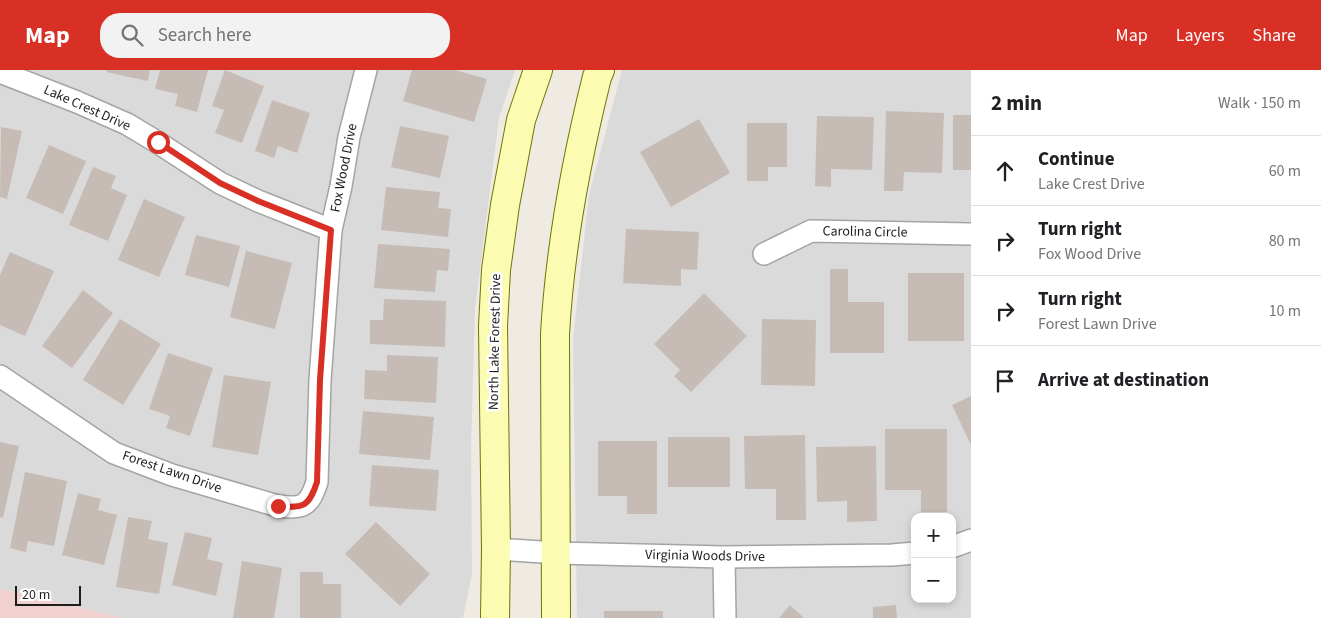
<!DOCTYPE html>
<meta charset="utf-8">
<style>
:root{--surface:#fff;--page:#f2f2f2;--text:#202124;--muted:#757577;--line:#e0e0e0;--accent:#d93025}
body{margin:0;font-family:"Source Sans 3",sans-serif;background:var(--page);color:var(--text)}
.controls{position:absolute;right:15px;bottom:15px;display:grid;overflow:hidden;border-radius:10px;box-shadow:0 2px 8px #0003}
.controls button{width:45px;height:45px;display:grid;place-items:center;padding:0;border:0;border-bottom:1px solid var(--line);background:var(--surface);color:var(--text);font:25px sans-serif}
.scale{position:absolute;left:15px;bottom:12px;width:66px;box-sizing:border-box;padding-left:5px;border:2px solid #1d1d1d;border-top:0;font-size:14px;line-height:18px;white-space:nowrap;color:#1d1d1d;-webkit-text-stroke:4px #fff;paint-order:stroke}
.stop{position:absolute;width:15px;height:15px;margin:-11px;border:4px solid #d93025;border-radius:50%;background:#fff}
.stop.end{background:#d93025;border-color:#fff;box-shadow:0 1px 5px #0008}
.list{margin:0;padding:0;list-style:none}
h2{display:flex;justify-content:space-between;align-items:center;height:65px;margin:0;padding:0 20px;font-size:21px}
h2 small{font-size:16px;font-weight:400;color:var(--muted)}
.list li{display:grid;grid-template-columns:32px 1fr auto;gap:15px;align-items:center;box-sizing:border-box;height:70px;padding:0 20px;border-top:1px solid var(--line)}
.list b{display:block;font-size:19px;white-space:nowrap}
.list p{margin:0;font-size:16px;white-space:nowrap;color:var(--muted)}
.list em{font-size:16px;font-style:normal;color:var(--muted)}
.icon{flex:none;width:28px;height:28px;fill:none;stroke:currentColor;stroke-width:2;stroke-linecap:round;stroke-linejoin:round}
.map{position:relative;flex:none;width:971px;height:548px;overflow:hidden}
header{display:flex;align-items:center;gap:30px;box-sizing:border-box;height:70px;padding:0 25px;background:var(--accent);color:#fff}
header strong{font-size:24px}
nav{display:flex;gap:28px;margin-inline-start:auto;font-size:18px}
.search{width:350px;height:45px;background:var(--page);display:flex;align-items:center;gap:12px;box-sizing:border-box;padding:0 18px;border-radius:20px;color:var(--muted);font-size:19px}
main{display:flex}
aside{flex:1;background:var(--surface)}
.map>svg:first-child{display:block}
.residential{fill:#dbdada;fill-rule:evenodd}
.commercial{fill:#f1d0d0}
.building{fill:#c6bcb5}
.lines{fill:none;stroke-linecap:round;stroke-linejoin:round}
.minor-casing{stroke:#a4a4a4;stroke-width:24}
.secondary-casing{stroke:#6e7700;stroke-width:30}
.minor{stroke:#fff;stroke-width:21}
.secondary{stroke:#fbfcb2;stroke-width:28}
.route{stroke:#d93025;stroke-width:6}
.labels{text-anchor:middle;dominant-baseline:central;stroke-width:5;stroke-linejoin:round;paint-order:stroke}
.street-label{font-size:14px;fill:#1d1d1d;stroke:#fff}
</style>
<header>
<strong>Map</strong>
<div class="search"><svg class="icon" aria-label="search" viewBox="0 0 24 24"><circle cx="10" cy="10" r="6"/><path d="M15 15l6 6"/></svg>Search here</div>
<nav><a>Map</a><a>Layers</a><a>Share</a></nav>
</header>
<main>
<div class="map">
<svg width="971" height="548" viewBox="0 0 971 548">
<rect width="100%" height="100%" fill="#efeae2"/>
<g class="residential">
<path d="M0,0H515L499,48L475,239L471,378L472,504L463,548H124L0,519Z"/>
<path d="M622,0H971V548H577L573,269L589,125ZM915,447H952V529H915Z"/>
</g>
<path class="commercial" d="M0,519L124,548H0Z"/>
<g class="building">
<path d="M107,0H150L148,11L106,2Z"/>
<path d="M160,0H208L197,42L175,36L178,24L155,19Z"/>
<path d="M225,0L264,16L242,73L215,63L224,40L212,36Z"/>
<path d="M412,0H455L487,9L474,52L403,31Z"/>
<path d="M272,30L310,43L297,83L278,76L274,88L255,81Z"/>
<path d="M886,41L944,43L942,103L904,102L903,121H884Z"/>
<rect x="953" y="45" width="18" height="55"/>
<path d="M817,46L874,47L872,100L831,99V117L815,116Z"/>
<path d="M699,49L730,103L671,137L640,82Z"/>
<path d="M747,53H787V97H768V111H747Z"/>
<path d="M400,56L449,66L440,108L391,97Z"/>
<path d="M1,57L22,61L7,129L0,127Z"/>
<path d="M49,75L86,91L63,144L26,128Z"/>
<path d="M93,97L116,106L111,118L127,125L108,171L69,155Z"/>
<path d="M386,117L440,122L438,138L451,139L448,167L381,160Z"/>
<path d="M144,129L185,147L159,207L118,190Z"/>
<path d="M626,159L699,162L697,200L681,199V216L623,213Z"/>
<path d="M196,165L240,176L229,217L185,205Z"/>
<path d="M378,174L450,179L448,201L437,200L435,222L374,218Z"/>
<path d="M246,181L292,193L275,259L230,247Z"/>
<path d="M10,182L54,201L25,266L0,255V205Z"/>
<path d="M830,199H848V232H884V283H830Z"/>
<rect x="908" y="203" width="56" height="68"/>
<path d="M83,220L113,243L72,298L42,276Z"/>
<path d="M704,223L747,266L691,322L674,306L680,300L654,274Z"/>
<path d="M384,229L446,231L445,277L370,274V250H383Z"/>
<path d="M120,249L161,274L123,335L83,310Z"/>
<path d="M762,249L816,250L815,316L761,315Z"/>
<path d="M168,283L213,298L190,366L166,358L170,346L149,339Z"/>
<path d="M387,285L438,287L436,333L364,329L365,300L387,301Z"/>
<path d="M224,305L271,312L258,385L212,377Z"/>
<path d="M971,326V375L952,335Z"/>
<path d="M363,341L434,347L430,390L359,384Z"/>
<path d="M885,359H947V442H921V420H885Z"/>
<path d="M805,365L806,450H776V419H745L744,366Z"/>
<rect x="668" y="367" width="62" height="50"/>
<path d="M598,371H657V444H627V426H598Z"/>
<path d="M0,372L19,376L3,448L0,447Z"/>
<path d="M876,376L877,451L847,452V431L817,432L816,377Z"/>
<path d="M372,395L439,400L436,441L369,436Z"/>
<path d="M25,402L67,411L54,476L28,471L26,482L10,478Z"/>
<path d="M78,423L101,429L98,440L117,445L104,495L62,485Z"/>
<path d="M128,447L152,451L148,469L168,473L159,524L116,517Z"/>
<path d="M376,452L430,504L400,536L345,484Z"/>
<path d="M185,462L212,468L207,489L223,493L216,526L172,515Z"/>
<path d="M242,491L282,498L274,548H233Z"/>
<path d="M300,502H323V514H341V548H300Z"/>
<path d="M790,535L804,548H779Z"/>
<path d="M896,535L897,548H873V537Z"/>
<rect x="604" y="541" width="59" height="7"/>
</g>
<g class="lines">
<defs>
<g id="minor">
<path d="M0,2L77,32L127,54L157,72L220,113L258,131L331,160"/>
<path d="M764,184L811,161L971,164"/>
<path d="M0,306L114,383L172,405L278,436C304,439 309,436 317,412L320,310L331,160L341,116L349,67L366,0"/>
<path d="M952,477L971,470"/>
<path d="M496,479L557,483L724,487L892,485L915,483"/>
<path d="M724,487L725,548"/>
</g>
<g id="secondary">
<path d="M495,548L496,479L493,256L496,200L505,135L521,50L538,0"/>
<path d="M556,548L555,264C560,177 576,91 597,7L600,0"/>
</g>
</defs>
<use href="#minor" class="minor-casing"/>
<use href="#secondary" class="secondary-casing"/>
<use href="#minor" class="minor"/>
<use href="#secondary" class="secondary"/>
</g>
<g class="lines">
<path class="route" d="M158,72L220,113L258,131L331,160L320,310L317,412C309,436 304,439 278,436"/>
</g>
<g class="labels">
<g class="street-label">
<text transform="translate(87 38) rotate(24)">Lake Crest Drive</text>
<text transform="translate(344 98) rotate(-79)">Fox Wood Drive</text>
<text transform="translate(865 162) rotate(1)">Carolina Circle</text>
<text transform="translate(495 272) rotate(-89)">North Lake Forest Drive</text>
<text transform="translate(172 402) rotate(19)">Forest Lawn Drive</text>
<text transform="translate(705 486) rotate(1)">Virginia Woods Drive</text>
</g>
</g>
</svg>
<div class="controls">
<button>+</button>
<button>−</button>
</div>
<div class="scale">20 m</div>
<div class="stop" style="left:158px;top:72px"></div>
<div class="stop end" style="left:278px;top:436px"></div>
</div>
<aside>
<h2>2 min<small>Walk · 150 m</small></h2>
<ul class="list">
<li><svg class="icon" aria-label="ahead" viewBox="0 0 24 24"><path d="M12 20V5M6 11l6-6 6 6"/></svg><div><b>Continue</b><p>Lake Crest Drive</p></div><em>60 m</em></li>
<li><svg class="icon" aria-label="right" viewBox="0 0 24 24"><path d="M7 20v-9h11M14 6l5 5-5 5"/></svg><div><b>Turn right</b><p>Fox Wood Drive</p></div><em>80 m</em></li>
<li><svg class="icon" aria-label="right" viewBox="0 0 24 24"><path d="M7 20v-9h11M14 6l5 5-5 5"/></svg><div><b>Turn right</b><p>Forest Lawn Drive</p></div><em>10 m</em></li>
<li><svg class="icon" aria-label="arrive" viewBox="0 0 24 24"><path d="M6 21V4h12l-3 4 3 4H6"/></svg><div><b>Arrive at destination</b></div></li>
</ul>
</aside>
</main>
